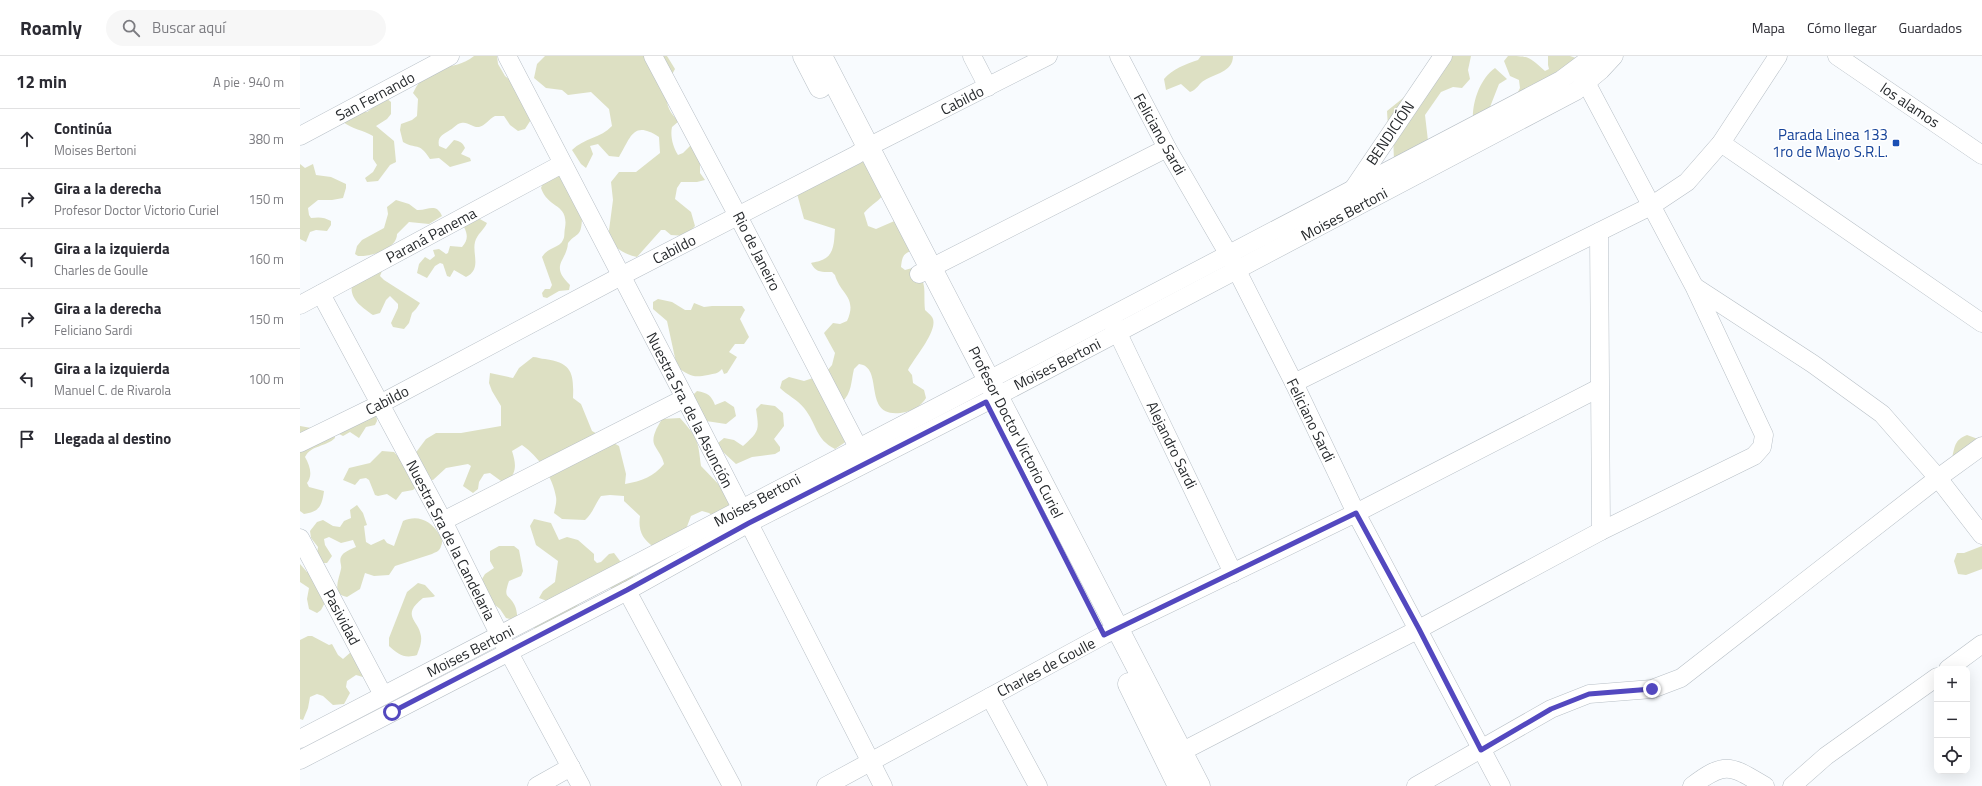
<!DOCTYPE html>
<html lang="es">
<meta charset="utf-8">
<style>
:root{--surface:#fff;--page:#f7f7f7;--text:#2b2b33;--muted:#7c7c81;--line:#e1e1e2}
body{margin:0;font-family:"Titillium Web",sans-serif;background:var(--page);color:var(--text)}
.controls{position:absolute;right:12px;bottom:12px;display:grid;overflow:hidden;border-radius:8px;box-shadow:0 4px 16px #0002}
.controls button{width:36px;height:36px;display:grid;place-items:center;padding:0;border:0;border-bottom:1px solid var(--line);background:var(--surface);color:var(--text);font:20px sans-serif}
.stop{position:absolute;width:12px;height:12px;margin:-9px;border:3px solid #5348bf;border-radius:50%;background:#fff}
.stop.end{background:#5348bf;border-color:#fff;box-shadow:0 1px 4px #0008}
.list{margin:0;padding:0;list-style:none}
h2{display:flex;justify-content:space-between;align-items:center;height:52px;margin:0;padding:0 16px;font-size:17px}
h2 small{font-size:13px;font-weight:400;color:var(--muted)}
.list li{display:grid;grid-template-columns:26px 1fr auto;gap:12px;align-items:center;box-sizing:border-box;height:60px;padding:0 16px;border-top:1px solid var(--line)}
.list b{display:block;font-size:15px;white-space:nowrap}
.list p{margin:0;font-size:13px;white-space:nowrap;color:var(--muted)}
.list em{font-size:13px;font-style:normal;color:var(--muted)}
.icon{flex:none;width:22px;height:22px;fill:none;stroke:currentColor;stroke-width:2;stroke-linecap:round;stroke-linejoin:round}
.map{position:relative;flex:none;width:1682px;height:730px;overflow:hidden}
header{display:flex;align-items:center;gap:24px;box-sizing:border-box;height:56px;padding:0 20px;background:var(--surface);border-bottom:1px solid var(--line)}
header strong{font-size:19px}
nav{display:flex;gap:22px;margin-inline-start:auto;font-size:14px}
.search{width:280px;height:36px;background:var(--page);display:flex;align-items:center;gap:10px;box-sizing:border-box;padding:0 14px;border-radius:22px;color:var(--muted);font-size:15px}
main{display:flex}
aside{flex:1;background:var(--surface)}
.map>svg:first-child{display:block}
.green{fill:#dde0c3}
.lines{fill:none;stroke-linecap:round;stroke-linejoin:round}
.minor-casing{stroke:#b7bfc6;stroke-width:19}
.major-casing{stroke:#b7bfc6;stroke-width:23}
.minor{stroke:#fff;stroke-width:18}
.major{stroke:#fff;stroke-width:22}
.route{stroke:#5348bf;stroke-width:5}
.transit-dot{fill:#1a4fb4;stroke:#fff;stroke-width:1.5}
.labels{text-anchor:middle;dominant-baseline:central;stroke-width:3;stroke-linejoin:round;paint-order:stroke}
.street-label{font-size:15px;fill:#26292c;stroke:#fff}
.transit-label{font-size:15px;fill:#164399;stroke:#fff;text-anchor:end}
</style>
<header>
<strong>Roamly</strong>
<div class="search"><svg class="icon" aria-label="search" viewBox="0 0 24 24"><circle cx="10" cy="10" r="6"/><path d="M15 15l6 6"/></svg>Buscar aquí</div>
<nav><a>Mapa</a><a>Cómo llegar</a><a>Guardados</a></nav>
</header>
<main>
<aside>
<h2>12 min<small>A pie · 940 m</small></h2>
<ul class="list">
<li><svg class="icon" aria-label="ahead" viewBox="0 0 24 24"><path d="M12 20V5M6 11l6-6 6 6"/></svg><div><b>Continúa</b><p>Moises Bertoni</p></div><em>380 m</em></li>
<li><svg class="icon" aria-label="right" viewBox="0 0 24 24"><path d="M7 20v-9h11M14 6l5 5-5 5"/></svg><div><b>Gira a la derecha</b><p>Profesor Doctor Victorio Curiel</p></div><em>150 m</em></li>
<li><svg class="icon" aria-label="left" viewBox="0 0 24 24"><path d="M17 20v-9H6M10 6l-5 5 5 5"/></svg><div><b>Gira a la izquierda</b><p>Charles de Goulle</p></div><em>160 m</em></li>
<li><svg class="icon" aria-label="right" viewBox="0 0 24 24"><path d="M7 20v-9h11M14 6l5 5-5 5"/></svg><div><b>Gira a la derecha</b><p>Feliciano Sardi</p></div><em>150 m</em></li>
<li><svg class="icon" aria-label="left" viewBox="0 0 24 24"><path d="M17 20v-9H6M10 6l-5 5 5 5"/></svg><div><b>Gira a la izquierda</b><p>Manuel C. de Rivarola</p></div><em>100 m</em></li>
<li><svg class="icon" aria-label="arrive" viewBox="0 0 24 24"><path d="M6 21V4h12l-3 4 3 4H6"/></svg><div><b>Llegada al destino</b></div></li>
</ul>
</aside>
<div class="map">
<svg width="1682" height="730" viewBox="0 0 1682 730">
<rect width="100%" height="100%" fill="#f8fbfe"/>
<g class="green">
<path d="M174,0H197L198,8L205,20L214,27L234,59L225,73L218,75L210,69L204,60H195C189,63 185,70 179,71C173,72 168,65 161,67C156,68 154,72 150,74C143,79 137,80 139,90L146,93L154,84C160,85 163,87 165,92L161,98L170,102L171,105L150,111L139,102L130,103C119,85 116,94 103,86L100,74L101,68L112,64L117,60L118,43L113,37C130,2 152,18 174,0Z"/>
<path d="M245,0H367L375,13C365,30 361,51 379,65L372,71C370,80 373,91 378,99L383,97L393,87L400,103V117L405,124L397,126H381L377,132L375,143L391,156L395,170L386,180L371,179L365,174H361L337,201C324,198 316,193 308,182L313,144L311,126L319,116H336L360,97L359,81C333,64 331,81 319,101L309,100L298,88L290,90L293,98L286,112L281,108L272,94C284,82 301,82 312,70L309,53L291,36L268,39L262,34L246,32L234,22L237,8Z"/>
<path d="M901,0H933C933,16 914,18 905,24C899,27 897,34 890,36L881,28L866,34L864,23C872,13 886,8 898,4Z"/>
<path d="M1145,0H1171L1168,14L1170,23L1162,32L1153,31L1141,36L1125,59L1130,102L1094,105L1093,78L1088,71L1087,55L1118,30Z"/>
<path d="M1208,0C1230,0 1229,1 1245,15L1249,13L1248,9V0H1270L1285,5L1173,64C1172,46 1180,23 1195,12L1207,23L1199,28L1190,51L1193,52L1216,40L1220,32L1219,24L1210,20L1204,5Z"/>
<path d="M86,42L91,46V58L87,63L76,70L94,85L96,106L90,109L78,125L67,126L65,122L73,116L77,109L73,103V80C63,74 52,73 43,66L61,55L67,56Z"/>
<path d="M558,93L586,134C580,146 572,147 564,157L568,170L576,173L599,163L613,195C603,196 602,202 601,211L605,214L616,211C628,232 623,233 625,254C627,256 630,258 632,261C640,273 614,302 608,314L612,319L613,327L624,334L626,342C622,349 614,354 606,356C559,366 586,311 559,308L554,313C551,325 552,337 542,346C537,349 533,350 529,355L537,364L547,385L535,393C515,383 517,368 504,352C498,344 487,339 480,332L482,325L489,321L504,325L516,321L527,315L532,309L535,297L524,277L533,267L540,268L547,265C558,241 540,238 535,219L532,216C522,216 516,217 511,207C515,206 521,205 524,203C535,198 534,183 535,173L504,163L496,134L501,118L510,117Z"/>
<path d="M0,108L5,112L13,108L16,119L31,121L46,128V132L43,142L32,144H18L8,152L9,159L11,162C19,161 24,161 31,165V169L27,175L16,174L10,176L6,186L0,183Z"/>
<path d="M261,117L282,163C281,182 277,176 268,187C267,205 249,209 270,229L269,234L259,235L247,242L243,241L242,237L245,233H250L252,229L242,201C248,191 260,192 263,184C265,181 264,176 265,172C269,147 248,153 241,132L243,127Z"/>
<path d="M96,144L109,148L117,154C127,155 136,146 142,160L129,168L109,166L97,178C97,193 71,201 58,200L55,198L57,190L62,184L84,172L88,158L87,151Z"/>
<path d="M178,162L187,167C184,174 177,178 175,186C172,198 182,213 166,221L154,214L150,221L147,220L143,208L140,207L135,210L127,222L117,217L119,208L125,201L130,204L135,200L133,194L139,193L146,198L148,197L150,190L162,191C168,184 168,179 164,171Z"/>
<path d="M82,215L80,220L84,224L120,247L116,253L112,257L109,267L104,273L93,271L91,267L98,252V248L90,240L86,244L80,257L73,259C63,252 49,243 52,229Z"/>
<path d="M358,243L372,246L385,254H391L394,247L404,251L412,250H442L445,254L440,263L449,281L444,288H435L429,296L437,301L427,317L424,318L422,313C416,319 415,317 408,319C393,322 390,320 377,311L367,265L353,253V246Z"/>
<path d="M233,301C237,301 241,303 245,303C272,307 274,317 273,342L281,348L292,375L319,390L326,418L325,428C342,425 353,421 364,408C362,400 359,397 355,390C350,382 358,370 362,363L380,362C398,382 398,384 401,410L427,437L432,445L420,465L409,457L402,455L391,460L386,473L354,491C342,483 338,474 340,460L324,445V440L310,439L301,440C295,448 293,457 285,464L262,463L254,457C255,452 257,446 256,441C253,421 238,400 222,389L212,395C216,408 217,415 208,426L201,425L190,417L184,418L179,426L178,433L173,437L163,430L171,410L168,408L146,412L133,424L123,422L114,399L126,383L136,377H161L201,370V350L192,335L189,327L190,317L213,322L219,312Z"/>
<path d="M397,335C408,337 411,339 415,349L425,345L434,351L436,360L426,368L406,365L389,343Z"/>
<path d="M461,348L475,350L483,357L484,370L474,383L480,391V395L475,398L452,401L436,408L423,396L418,387L424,382L434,384L443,390C460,375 459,374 456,353Z"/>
<path d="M76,358L77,365L75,369L66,371L59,382L50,376L43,380L37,377Z"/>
<path d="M0,370L34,376L35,382C26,391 11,389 5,401C10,410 13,419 7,427L9,431L24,435C22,450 19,456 4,458L0,455Z"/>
<path d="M1667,379L1678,383L1652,402C1655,391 1654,384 1667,379Z"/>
<path d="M82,395L94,396L103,406L116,431L113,434L102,436L96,444L87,438L78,440L75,439L69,424L66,422L60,423L55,429L43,424L49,412L70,407Z"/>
<path d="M57,449L63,457L67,469L64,470L66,486L71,489L84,483L87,487L94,490L103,465C118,458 131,465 139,478C142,482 143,486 141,490C140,495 136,496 132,498L95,510L89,519L74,520L65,517L60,533L47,541C31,538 39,523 41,513C42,509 39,505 41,501C43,496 51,493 56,491L53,484L41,487L29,481L24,483L25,489L32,500L27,507H20L17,497L18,491L11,482L10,475L17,466L23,464L33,470L40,471L44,465L51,462L50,454Z"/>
<path d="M234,463L251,467L259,484L267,481L278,484L294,498V504L297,507L301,506L309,498L314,497L320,505L338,515L332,522L314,533L305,531C299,542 280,543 274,554L239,573L232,571L247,545L239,542L243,535L255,526L258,505L236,489L230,470Z"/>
<path d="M199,490H214L219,494L223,515L221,520L209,525C203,543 208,537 214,548C217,553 217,560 218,565L206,562L200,553L191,546L189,537L183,527L182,523L185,518L194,512L190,505V495Z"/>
<path d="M1682,490V513L1666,519L1658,518L1654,505L1657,497H1664Z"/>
<path d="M0,508L7,516L10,513L28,541L21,554L17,557L9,553L7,543L9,532L0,526Z"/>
<path d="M118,527L125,529L135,540L133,541L123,542C100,560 119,564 121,580C122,587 119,593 117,599C104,603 98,598 89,590V582L107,536Z"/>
<path d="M8,580H12L29,589L32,588L38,599L43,603L51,596L66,616L63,621L56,619L47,625L46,631L50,637L44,648L33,649L23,640L17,638L10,641L8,652L3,664L0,663V584Z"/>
</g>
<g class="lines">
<defs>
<g id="minor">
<path d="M207,0L385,342L583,730"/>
<path d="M353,0L438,160L558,391"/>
<path d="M672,0L688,31"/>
<path d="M819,0L867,92L929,199L994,327L1056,457L1201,730"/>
<path d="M1537,0L1682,99"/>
<path d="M0,80L150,0"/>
<path d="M1421,87L1682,267"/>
<path d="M1053,133L1143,0"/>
<path d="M1299,176L1301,475"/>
<path d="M619,218L867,92"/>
<path d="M1395,231L1513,308L1582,358L1638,422L1682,479"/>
<path d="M21,238L143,465L200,580L281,730"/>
<path d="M0,249L262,108"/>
<path d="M813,267L933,517"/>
<path d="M994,327L1351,150L1387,126L1421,87L1478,0"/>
<path d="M0,387L80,348L321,220L556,99L568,91L748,0"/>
<path d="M143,465L385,342"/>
<path d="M0,482L83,639"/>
<path d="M327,535L432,730"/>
<path d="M1648,613L1682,588"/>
<path d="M690,641L738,730"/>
<path d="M0,683C420,463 842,246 1261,24L1293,0"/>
<path d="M881,696L1119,573L1301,475L1454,400L1462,391L1464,379L1394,230L1281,17"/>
<path d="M0,704L327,535L449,467L686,346L1276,35L1301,14L1314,0"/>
<path d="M237,730L271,711"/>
<path d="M526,730L804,579L1056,457L1299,332"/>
<path d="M1116,730L1251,653L1289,638L1352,633L1381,622L1638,422L1682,390"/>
<path d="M1392,730C1426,704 1431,710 1465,730"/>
<path d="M1492,730L1526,700L1637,621"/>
</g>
<g id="major">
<path d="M504,0L520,31"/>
<path d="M521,0L899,730"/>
<path d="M829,628L879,730"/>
</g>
</defs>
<use href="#minor" class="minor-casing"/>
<use href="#major" class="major-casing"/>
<use href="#minor" class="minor"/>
<use href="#major" class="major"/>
</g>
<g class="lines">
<path class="route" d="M92,656L327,534L449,467L686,346L804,579L1056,457L1119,573L1181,694L1251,653L1289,638L1352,633"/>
</g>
<rect class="transit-dot" x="1592" y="83" width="8" height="8" rx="2"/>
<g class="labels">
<g class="street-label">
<text transform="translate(75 40) rotate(-28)">San Fernando</text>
<text transform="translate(662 44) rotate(-27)">Cabildo</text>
<text transform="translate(1610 49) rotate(34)">los alamos</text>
<text transform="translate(1090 77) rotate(-56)">BENDICIÓN</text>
<text transform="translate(860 78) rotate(61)">Feliciano Sardi</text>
<text transform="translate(1044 158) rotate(-28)">Moises Bertoni</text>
<text transform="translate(131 179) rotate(-28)">Paraná Panema</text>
<text transform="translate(374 193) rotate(-27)">Cabildo</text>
<text transform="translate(457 195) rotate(63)">Rio de Janeiro</text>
<text transform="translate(757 308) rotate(-27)">Moises Bertoni</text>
<text transform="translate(87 344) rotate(-27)">Cabildo</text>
<text transform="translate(390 354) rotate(63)">Nuestra Sra. de la Asunción</text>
<text transform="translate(1011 364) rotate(64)">Feliciano Sardi</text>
<text transform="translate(716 376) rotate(63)">Profesor Doctor Victorio Curiel</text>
<text transform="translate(872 389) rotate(64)">Alejandro Sardi</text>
<text transform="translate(457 444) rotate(-28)">Moises Bertoni</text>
<text transform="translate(151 484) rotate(63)">Nuestra Sra de la Candelaria</text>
<text transform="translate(42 561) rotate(62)">Pasividad</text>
<text transform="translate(170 595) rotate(-27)">Moises Bertoni</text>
<text transform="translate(746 611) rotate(-28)">Charles de Goulle</text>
</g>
<g class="transit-label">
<text x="1588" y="78">Parada Linea 133<tspan x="1588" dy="17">1ro de Mayo S.R.L.</tspan></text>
</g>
</g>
</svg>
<div class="controls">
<button>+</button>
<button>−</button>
<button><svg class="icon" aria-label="locate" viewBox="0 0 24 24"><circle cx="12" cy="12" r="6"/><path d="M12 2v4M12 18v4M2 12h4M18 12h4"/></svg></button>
</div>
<div class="stop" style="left:92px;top:656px"></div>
<div class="stop end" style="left:1352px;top:633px"></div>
</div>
</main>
